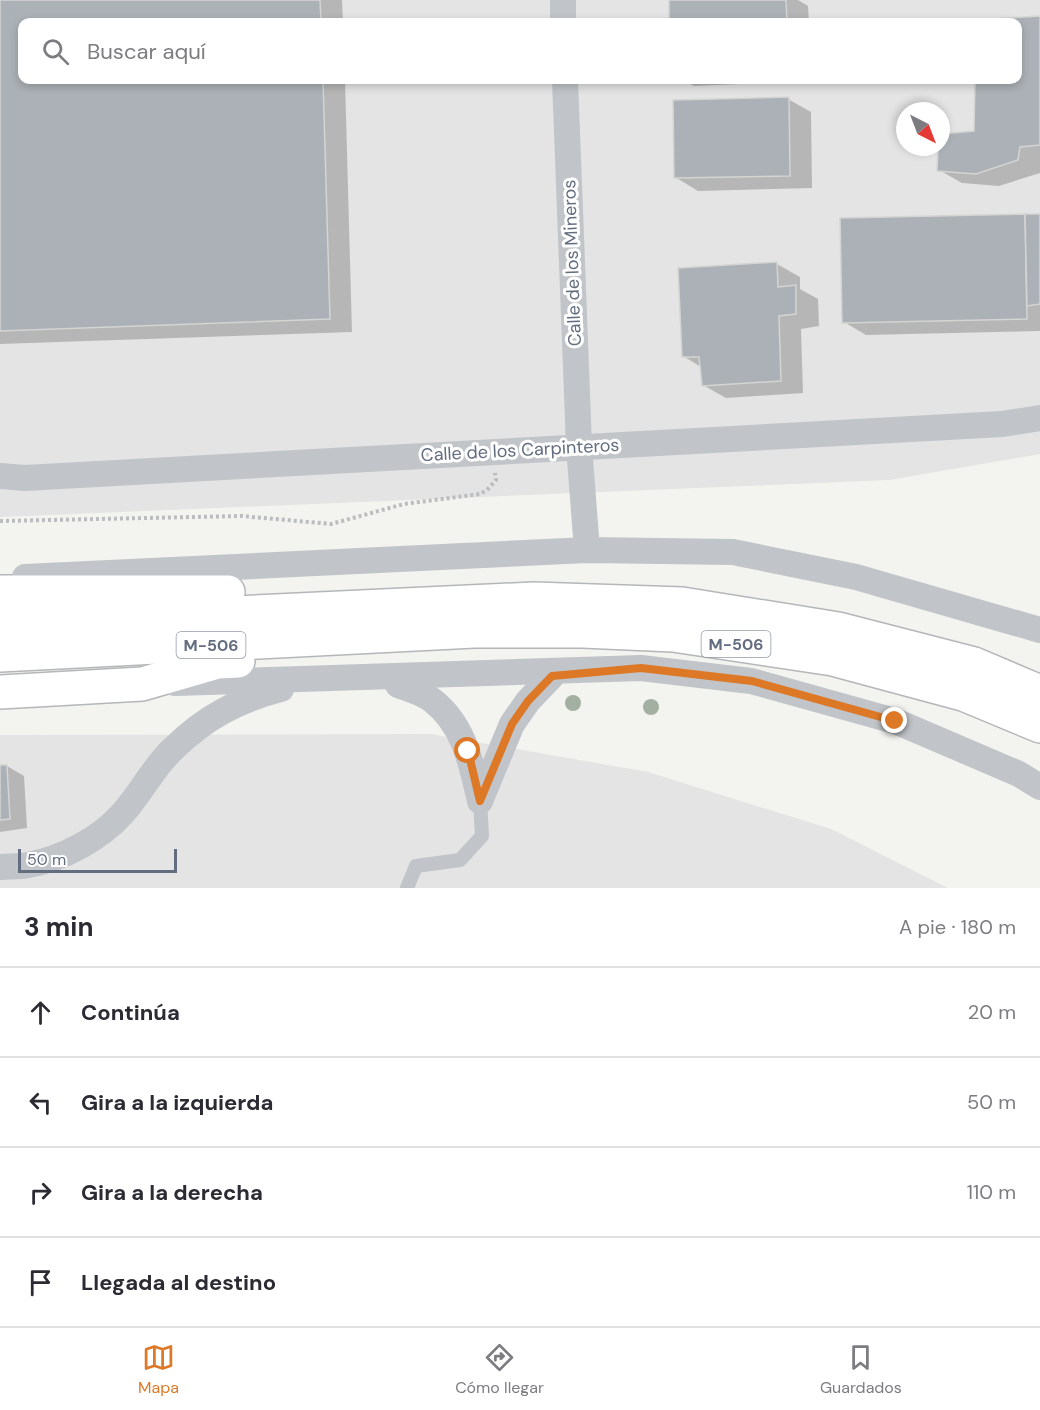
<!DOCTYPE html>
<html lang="es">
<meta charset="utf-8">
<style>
:root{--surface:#fff;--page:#f7f7f7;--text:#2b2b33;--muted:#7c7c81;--line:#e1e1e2;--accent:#dd7826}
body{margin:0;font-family:"DM Sans",sans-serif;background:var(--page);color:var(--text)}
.compass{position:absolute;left:896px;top:102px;width:54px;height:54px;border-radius:50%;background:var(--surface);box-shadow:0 3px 9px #0003;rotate:138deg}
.scale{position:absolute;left:18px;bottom:15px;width:159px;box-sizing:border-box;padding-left:6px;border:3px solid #636d80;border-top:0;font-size:16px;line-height:21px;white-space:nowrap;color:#636d80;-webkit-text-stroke:4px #fff;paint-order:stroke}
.stop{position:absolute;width:18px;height:18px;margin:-14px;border:4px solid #dd7826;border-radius:50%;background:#fff}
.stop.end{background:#dd7826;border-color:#fff;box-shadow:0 2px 6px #0008}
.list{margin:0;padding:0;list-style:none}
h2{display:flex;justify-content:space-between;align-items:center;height:78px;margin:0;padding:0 24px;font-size:26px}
h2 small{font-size:20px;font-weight:400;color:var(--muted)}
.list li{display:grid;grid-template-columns:39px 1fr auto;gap:18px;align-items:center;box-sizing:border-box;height:90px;padding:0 24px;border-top:2px solid var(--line)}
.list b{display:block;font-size:22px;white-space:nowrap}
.list em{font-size:20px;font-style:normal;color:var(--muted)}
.icon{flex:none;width:33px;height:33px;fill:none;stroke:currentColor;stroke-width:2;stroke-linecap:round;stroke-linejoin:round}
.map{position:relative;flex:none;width:1040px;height:888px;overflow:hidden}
.search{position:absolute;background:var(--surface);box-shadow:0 3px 9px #0003;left:18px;right:18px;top:18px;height:66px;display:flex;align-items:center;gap:15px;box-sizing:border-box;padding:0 21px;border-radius:12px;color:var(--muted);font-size:22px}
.sheet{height:438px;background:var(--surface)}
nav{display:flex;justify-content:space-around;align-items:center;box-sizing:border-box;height:84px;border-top:2px solid var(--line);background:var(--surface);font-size:16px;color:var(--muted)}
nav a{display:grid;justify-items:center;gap:3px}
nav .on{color:var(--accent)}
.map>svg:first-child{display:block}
.built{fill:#e3e4e3;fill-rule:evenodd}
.shadow{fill:#0003}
.building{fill:#acb1b7;stroke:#d4d5d2;stroke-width:1.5}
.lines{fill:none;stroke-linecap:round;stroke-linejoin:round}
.highway-casing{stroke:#b4b6ba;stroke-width:36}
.path{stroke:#bbbcbf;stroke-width:4;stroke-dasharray:3 3;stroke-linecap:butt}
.lane{stroke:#c1c4c8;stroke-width:14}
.street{stroke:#c1c4c8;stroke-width:26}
.highway{stroke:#fff;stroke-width:33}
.tree{fill:#a3afa1}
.route{stroke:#dd7826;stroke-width:8}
.labels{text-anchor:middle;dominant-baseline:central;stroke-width:6;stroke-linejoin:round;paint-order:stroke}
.shield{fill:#fff;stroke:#9299a6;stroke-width:1.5}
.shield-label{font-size:16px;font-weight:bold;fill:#636d80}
.street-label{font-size:18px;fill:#636d80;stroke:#fff}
</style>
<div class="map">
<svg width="1040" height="888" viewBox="0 0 1040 888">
<rect width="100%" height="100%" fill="#f3f4ef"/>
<g class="built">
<path d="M0,0H1040V454L889,480L0,517ZM22,22H1018V80H22ZM905,111H941V147H905Z"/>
<path d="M430,734L648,772L831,829L948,888H0V735Z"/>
</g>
<g class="shadow">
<path d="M0,0H342L343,22H22V80H345L352,332L0,344Z"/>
<path d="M670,0H798L808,6L809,22H671Z"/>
<path d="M1040,18V173L999,186L962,183L939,170L941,136L976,133L977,80H1018V22L978,21Z"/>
<path d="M684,80H810V81L694,86Z"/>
<path d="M788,99L811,112L812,188L698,191L675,177Z"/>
<path d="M1025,216H1040V331L866,335L844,322Z"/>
<path d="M777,264L800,277V289L818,299L819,326L801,329L803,393L726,398L703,385L701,367L683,356Z"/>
<path d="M0,766H7L24,776L27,828L0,832Z"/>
</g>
<g class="building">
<path d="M0,0H320L321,22H22V80H323L330,319L0,331Z"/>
<path d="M669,0H786L787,22H669Z"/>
<path d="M1040,16V145L1020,147L1018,160L976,174L937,171L938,147H941V134L974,131L975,80H1018V22H976V20Z"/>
<path d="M789,97L790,176L674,178L673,100Z"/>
<path d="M1025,214L1027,319L842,323L840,218Z"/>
<path d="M1025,214H1040V304L1027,306Z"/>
<path d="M777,262L778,287L796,285V314L779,316L781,381L702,386L699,357H682L678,268Z"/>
<path d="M0,765H7L10,819L0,820Z"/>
</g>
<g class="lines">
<defs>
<g id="highway">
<path d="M0,592H228"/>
<path d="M0,624L534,599L682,604L838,629L974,664L1040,692"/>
<path d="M0,655L474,631H583L673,635L833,659L963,694L1040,726"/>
<path d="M0,692L142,684L218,662L238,661"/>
</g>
</defs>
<use href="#highway" class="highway-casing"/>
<path class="path" d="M0,521L242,516L331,524L404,504L480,494L487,490L496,480L495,473"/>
<path class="lane" d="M407,888L416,866L460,860L482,836L480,801"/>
<g class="street">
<path d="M563,0V22"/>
<path d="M565,80L579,446L587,550"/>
<path d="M0,476L25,478L1002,424L1040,418"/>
<path d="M25,577L587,550L733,552L856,577L1040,630"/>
<path d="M175,683L641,668L751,681L895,721L1019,774L1040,787"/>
<path d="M398,685C409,689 423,693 432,700C465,726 471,763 480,801"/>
<path d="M480,801L512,724L528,701L552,676"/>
<path d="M0,867C9,866 19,867 28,865C62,859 100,839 123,813C141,793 154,766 174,748C206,717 238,700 281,689"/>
</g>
<use href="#highway" class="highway"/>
</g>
<g class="tree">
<circle cx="573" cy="703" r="8"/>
<circle cx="651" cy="707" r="8"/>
</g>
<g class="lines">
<path class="route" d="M468,751L480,801L512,724L528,701L552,676L641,668L752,681L895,721"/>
</g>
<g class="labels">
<g class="shield">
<rect x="701.5" y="631" width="69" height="26" rx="4.5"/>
<rect x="176.5" y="632" width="69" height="26" rx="4.5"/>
</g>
<g class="shield-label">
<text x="736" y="644">M-506</text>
<text x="211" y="645">M-506</text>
</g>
<g class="street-label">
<text transform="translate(572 263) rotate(-92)">Calle de los Mineros</text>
<text transform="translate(520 450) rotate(-3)">Calle de los Carpinteros</text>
</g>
</g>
</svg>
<svg class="compass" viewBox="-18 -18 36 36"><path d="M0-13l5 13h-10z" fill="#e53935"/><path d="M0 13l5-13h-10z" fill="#7c7c81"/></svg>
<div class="scale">50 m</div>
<div class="stop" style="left:468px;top:751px"></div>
<div class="stop end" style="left:895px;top:721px"></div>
<div class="search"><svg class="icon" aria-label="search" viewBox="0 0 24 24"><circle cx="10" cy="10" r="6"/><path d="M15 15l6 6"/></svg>Buscar aquí</div>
</div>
<section class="sheet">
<h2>3 min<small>A pie · 180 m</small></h2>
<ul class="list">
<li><svg class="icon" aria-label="ahead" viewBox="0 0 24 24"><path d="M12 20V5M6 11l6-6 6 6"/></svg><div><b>Continúa</b></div><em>20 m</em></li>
<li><svg class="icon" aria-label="left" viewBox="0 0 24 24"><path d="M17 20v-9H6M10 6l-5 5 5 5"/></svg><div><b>Gira a la izquierda</b></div><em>50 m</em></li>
<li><svg class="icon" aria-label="right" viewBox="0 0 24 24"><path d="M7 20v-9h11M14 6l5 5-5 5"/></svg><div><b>Gira a la derecha</b></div><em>110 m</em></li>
<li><svg class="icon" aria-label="arrive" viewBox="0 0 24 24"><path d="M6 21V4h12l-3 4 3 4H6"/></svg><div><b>Llegada al destino</b></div></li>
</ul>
</section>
<nav>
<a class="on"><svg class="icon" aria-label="map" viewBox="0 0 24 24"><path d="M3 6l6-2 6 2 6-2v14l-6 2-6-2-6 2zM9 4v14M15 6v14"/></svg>Mapa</a>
<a><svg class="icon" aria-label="directions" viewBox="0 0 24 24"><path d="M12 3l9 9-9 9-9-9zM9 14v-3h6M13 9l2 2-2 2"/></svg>Cómo llegar</a>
<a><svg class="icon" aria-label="saved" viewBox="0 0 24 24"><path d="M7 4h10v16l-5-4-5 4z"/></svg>Guardados</a>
</nav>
